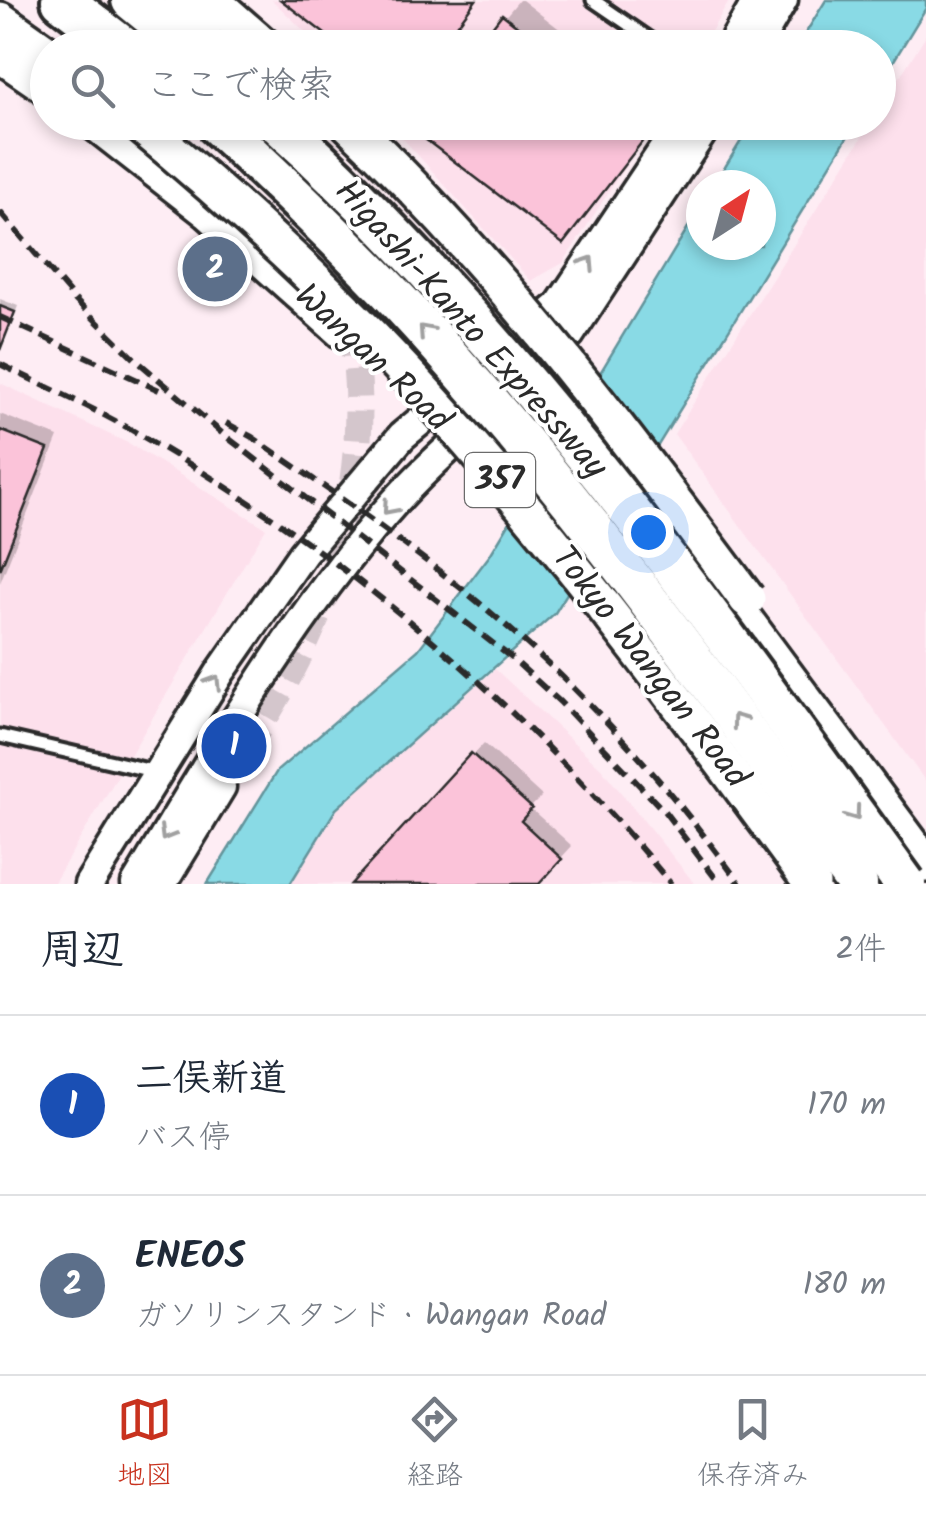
<!DOCTYPE html>
<html lang="ja">
<meta charset="utf-8">
<style>
:root{--surface:#fff;--page:#f6f6f7;--text:#1f2937;--muted:#747a83;--line:#e0e1e3;--accent:#c8321e}
body{margin:0;font-family:Kalam,"Klee One",sans-serif;background:var(--page);color:var(--text)}
.compass{position:absolute;left:686px;top:170px;width:90px;height:90px;border-radius:50%;background:var(--surface);box-shadow:0 5px 15px #0003;rotate:36deg}
.you{position:absolute;left:648px;top:532px;width:35px;height:35px;margin:-25px;border:8px solid #fff;border-radius:50%;background:#1a73e8;box-shadow:0 0 0 15px #1a73e833}
.badge{display:grid;place-items:center;width:65px;height:65px;border-radius:50%;background:var(--accent);color:#fff;font-size:32px;font-weight:700}
.pin{position:absolute;translate:-50% -50%;border:5px solid #fff;box-shadow:0 2px 10px #0006}
.list{margin:0;padding:0;list-style:none}
h2{display:flex;justify-content:space-between;align-items:center;height:130px;margin:0;padding:0 40px;font-size:42px}
h2 small{font-size:32px;font-weight:400;color:var(--muted)}
.list li{display:grid;grid-template-columns:65px 1fr auto;gap:30px;align-items:center;box-sizing:border-box;height:180px;padding:0 40px;border-top:2px solid var(--line)}
.list b{display:block;font-size:38px;white-space:nowrap}
.list p{margin:0;font-size:32px;white-space:nowrap;color:var(--muted)}
.list em{font-size:32px;font-style:normal;color:var(--muted)}
.icon{flex:none;width:55px;height:55px;fill:none;stroke:currentColor;stroke-width:2;stroke-linecap:round;stroke-linejoin:round}
.map{position:relative;flex:none;width:926px;height:884px;overflow:hidden}
.search{position:absolute;background:var(--surface);box-shadow:0 5px 15px #0003;left:30px;right:30px;top:30px;height:110px;display:flex;align-items:center;gap:25px;box-sizing:border-box;padding:0 35px;border-radius:55px;color:var(--muted);font-size:38px}
.sheet{height:490px;background:var(--surface)}
nav{display:flex;justify-content:space-around;align-items:center;box-sizing:border-box;height:140px;border-top:2px solid var(--line);background:var(--surface);font-size:28px;color:var(--muted)}
nav a{display:grid;justify-items:center;gap:5px}
nav .on{color:var(--accent)}
.map>svg:first-child{display:block}
.built{fill:#fde0ec}
.water{fill:#89dae5;stroke:#63949b;stroke-width:2.5}
.shadow{fill:#0003}
.building{fill:#fbc3d9;stroke:#2b2b2b;stroke-width:2.5}
.lines{fill:none;stroke-linecap:round;stroke-linejoin:round}
.tertiary-tunnel{stroke:#d4c6cc;stroke-width:28;stroke-dasharray:28 14;stroke-linecap:butt}
.service-casing{stroke:#2b2b2b;stroke-width:19}
.tertiary-casing{stroke:#2b2b2b;stroke-width:35}
.trunk-casing{stroke:#2b2b2b;stroke-width:42}
.motorway-casing{stroke:#2b2b2b;stroke-width:48}
.service{stroke:#fff;stroke-width:11}
.tertiary{stroke:#fff;stroke-width:28}
.trunk{stroke:#fff;stroke-width:35}
.motorway{stroke:#fff;stroke-width:40}
.rail{stroke:#2b2b2b;stroke-width:6;stroke-dasharray:15 8;stroke-linecap:butt}
.trunk-bridge-casing{stroke:#2b2b2b;stroke-width:42;stroke-linecap:butt}
.motorway-bridge-casing{stroke:#2b2b2b;stroke-width:48;stroke-linecap:butt}
.trunk-bridge{stroke:#fff;stroke-width:35}
.motorway-bridge{stroke:#fff;stroke-width:40}
.oneway{stroke:#a0a0a0}
.labels{text-anchor:middle;dominant-baseline:central;stroke-width:8;stroke-linejoin:round;paint-order:stroke}
.shield{fill:#fff;stroke:#6b6b6b;stroke-width:2.5}
.shield-label{font-size:32px;font-weight:bold;fill:#2b2b2b}
.street-label{font-size:35px;fill:#2b2b2b;stroke:#fff}
</style>
<div class="map">
<svg width="926" height="884" viewBox="0 0 926 884">
<rect width="100%" height="100%" fill="#feedf4"/>
<filter id="ink" filterUnits="userSpaceOnUse"><feTurbulence type="fractalNoise" baseFrequency=".01" numOctaves="2"/><feDisplacementMap in="SourceGraphic" scale="20" xChannelSelector="R" yChannelSelector="G"/><feConvolveMatrix kernelMatrix="1 2 1 2 8 2 1 2 1" color-interpolation-filters="sRGB"/></filter>
<g filter="url(#ink)">
<g class="built">
<path d="M272,0H730L701,48L321,47Z"/>
<path d="M926,35V782L674,434L871,123L878,122L879,110Z"/>
<path d="M389,123H653L563,263L531,281Z"/>
<path d="M0,383L130,444L266,528L53,884H0Z"/>
<path d="M495,669L601,768L695,884H290L336,809Z"/>
</g>
<g class="water">
<path d="M826,0H926V8L879,85L878,48L797,47Z"/>
<path d="M752,123H856L555,613L336,809L290,884H207L277,771L418,650L490,555L701,206V245H761V185H714Z"/>
</g>
<g class="shadow">
<path d="M519,0H522L584,48H479Z"/>
<path d="M422,122H658L580,224L563,241Z"/>
<path d="M0,299L18,306L0,353Z"/>
<path d="M0,414L58,437L0,583Z"/>
<path d="M484,743L542,796L530,808L572,846L537,884H354Z"/>
</g>
<g class="building">
<path d="M281,0H476L440,48H343Z"/>
<path d="M502,14L546,48H476Z"/>
<path d="M419,122H644L652,129L563,244L413,130Z"/>
<path d="M0,306L15,312L0,350Z"/>
<path d="M0,430L48,449L0,570Z"/>
<path d="M471,753L532,808L521,821L562,859L539,884H351Z"/>
</g>
<g class="lines">
<path class="tertiary-tunnel" d="M221,787C249,742 279,697 302,649C363,521 379,375 328,242"/>
<defs>
<g id="service">
<path d="M593,0L663,48"/>
<path d="M0,736L157,772"/>
</g>
<g id="tertiary">
<path d="M178,0L216,48"/>
<path d="M730,48L758,0"/>
<path d="M755,48L783,0"/>
<path d="M89,884L221,671L303,553L402,436L559,306L682,122"/>
<path d="M136,884C213,757 287,626 385,513C442,447 512,397 570,334L709,122"/>
<path d="M162,884L221,787"/>
</g>
<g id="trunk">
<path d="M211,0L266,48"/>
<path d="M0,20L48,54"/>
<path d="M0,54L48,87"/>
<path d="M95,122L210,212L343,331"/>
<path d="M715,580L926,864"/>
</g>
<g id="motorway">
<path d="M62,0L124,48"/>
<path d="M132,0L191,48"/>
</g>
</defs>
<use href="#service" class="service-casing"/>
<use href="#tertiary" class="tertiary-casing"/>
<use href="#trunk" class="trunk-casing"/>
<use href="#motorway" class="motorway-casing"/>
<use href="#service" class="service"/>
<use href="#tertiary" class="tertiary"/>
<use href="#trunk" class="trunk"/>
<use href="#motorway" class="motorway"/>
<g class="rail">
<path d="M0,212L76,301L136,360L223,434L513,659L560,702L664,811L720,884"/>
<path d="M0,317L159,390"/>
<path d="M0,364C48,388 96,409 142,436C343,551 524,705 671,884"/>
<path d="M226,423L252,437C346,501 441,567 527,644C606,715 678,798 740,884"/>
</g>
<defs>
<g id="trunk-bridge">
<path d="M137,122C248,214 354,312 449,420C579,567 696,725 812,884"/>
<path d="M347,122C499,266 623,432 747,599"/>
</g>
<g id="motorway-bridge">
<path d="M215,122C280,182 344,243 404,307C571,487 713,686 857,884"/>
<path d="M277,122C522,344 712,618 905,884"/>
</g>
</defs>
<use href="#trunk-bridge" class="trunk-bridge-casing"/>
<use href="#motorway-bridge" class="motorway-bridge-casing"/>
<use href="#trunk-bridge" class="trunk-bridge"/>
<use href="#motorway-bridge" class="motorway-bridge"/>
</g>
<defs><path id="oneway-chevron" d="M-2-3.5L2.5 0L-2 3.5" fill="none" stroke-width="1.6" stroke-linecap="round" stroke-linejoin="round" transform="scale(2.5)"/></defs>
<g class="oneway">
<use href="#oneway-chevron" transform="translate(588 263) rotate(-57)"/>
<use href="#oneway-chevron" transform="translate(425 331) rotate(-132)"/>
<use href="#oneway-chevron" transform="translate(389 508) rotate(131)"/>
<use href="#oneway-chevron" transform="translate(214 682) rotate(-58)"/>
<use href="#oneway-chevron" transform="translate(738 720) rotate(-126)"/>
<use href="#oneway-chevron" transform="translate(854 814) rotate(54)"/>
<use href="#oneway-chevron" transform="translate(166 834) rotate(121)"/>
</g>
</g>
<g class="labels">
<rect class="shield" x="465" y="453" width="70" height="54" rx="8"/>
<g class="shield-label">
<text x="500" y="480">357</text>
</g>
<g class="street-label">
<text transform="translate(470 330) rotate(48)">Higashi-Kanto Expressway</text>
<text transform="translate(372 359) rotate(43)">Wangan Road</text>
<text transform="translate(649 668) rotate(52)">Tokyo Wangan Road</text>
</g>
</g>
</svg>
<svg class="compass" viewBox="-18 -18 36 36"><path d="M0-13l5 13h-10z" fill="#e53935"/><path d="M0 13l5-13h-10z" fill="#747a83"/></svg>
<div class="you"></div>
<div class="pin badge" style="left:234px;top:746px;background:#1a4fb4">1</div>
<div class="pin badge" style="left:215px;top:269px;background:#5c6f8a">2</div>
<div class="search"><svg class="icon" aria-label="search" viewBox="0 0 24 24"><circle cx="10" cy="10" r="6"/><path d="M15 15l6 6"/></svg>ここで検索</div>
</div>
<section class="sheet">
<h2>周辺<small>2件</small></h2>
<ul class="list">
<li><span class="badge" style="background:#1a4fb4">1</span><div><b>二俣新道</b><p>バス停</p></div><em>170 m</em></li>
<li><span class="badge" style="background:#5c6f8a">2</span><div><b>ENEOS</b><p>ガソリンスタンド · Wangan Road</p></div><em>180 m</em></li>
</ul>
</section>
<nav>
<a class="on"><svg class="icon" aria-label="map" viewBox="0 0 24 24"><path d="M3 6l6-2 6 2 6-2v14l-6 2-6-2-6 2zM9 4v14M15 6v14"/></svg>地図</a>
<a><svg class="icon" aria-label="directions" viewBox="0 0 24 24"><path d="M12 3l9 9-9 9-9-9zM9 14v-3h6M13 9l2 2-2 2"/></svg>経路</a>
<a><svg class="icon" aria-label="saved" viewBox="0 0 24 24"><path d="M7 4h10v16l-5-4-5 4z"/></svg>保存済み</a>
</nav>
